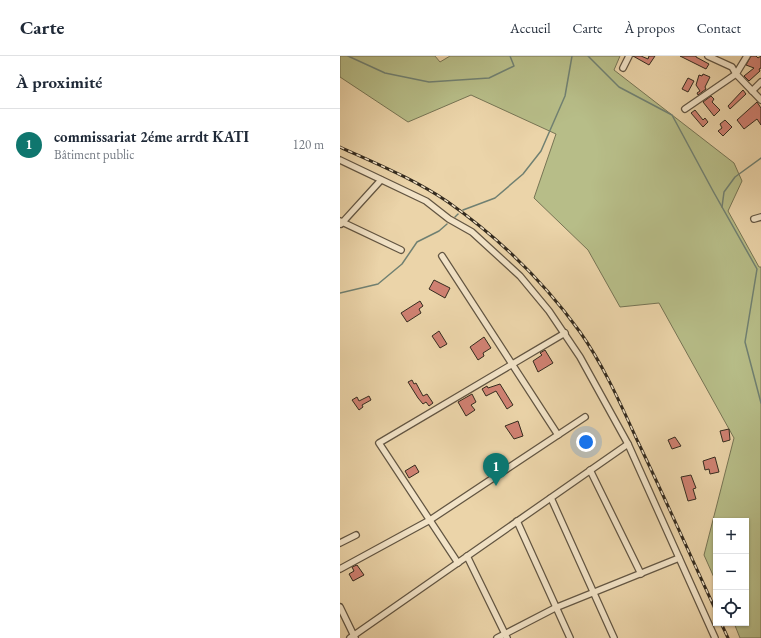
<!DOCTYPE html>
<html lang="fr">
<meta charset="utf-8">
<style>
:root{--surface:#fff;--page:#f6f6f7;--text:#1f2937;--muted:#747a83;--line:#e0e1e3;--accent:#0f766e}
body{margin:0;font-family:"EB Garamond",serif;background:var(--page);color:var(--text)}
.controls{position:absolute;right:12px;bottom:12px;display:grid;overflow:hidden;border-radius:0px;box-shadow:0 1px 3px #0004}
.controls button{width:36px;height:36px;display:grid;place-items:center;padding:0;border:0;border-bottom:1px solid var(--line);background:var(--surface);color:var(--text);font:20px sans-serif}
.you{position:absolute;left:246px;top:386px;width:14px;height:14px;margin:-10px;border:3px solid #fff;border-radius:50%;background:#1a73e8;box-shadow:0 0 0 6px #1a73e833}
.badge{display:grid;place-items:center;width:26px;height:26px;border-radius:50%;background:var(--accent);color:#fff;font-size:13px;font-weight:700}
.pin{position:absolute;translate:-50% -33px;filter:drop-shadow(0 1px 2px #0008)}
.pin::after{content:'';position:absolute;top:21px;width:14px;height:12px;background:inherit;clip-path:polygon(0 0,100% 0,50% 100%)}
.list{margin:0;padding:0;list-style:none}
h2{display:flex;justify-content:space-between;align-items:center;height:52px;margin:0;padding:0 16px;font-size:17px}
h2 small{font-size:13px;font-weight:400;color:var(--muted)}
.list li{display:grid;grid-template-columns:26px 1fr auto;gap:12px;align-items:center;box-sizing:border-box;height:72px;padding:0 16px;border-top:1px solid var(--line)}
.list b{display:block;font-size:15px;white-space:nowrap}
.list p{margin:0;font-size:13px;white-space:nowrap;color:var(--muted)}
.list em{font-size:13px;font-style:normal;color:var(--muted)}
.icon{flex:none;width:22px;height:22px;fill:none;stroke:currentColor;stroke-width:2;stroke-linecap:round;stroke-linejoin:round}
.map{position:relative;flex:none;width:421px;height:582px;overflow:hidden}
header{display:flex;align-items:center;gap:24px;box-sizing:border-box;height:56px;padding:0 20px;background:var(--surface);border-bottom:1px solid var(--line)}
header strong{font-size:19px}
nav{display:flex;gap:22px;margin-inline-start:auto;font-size:14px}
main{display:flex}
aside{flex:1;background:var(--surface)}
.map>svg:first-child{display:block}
.green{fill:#b7bd88;stroke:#767454}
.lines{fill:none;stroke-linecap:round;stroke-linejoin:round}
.stream{stroke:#708072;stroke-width:1.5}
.building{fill:#d08172;stroke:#342b1f}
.minor-casing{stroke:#625542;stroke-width:8}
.minor{stroke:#f2e3c7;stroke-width:5.5}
.rail-casing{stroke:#342b1f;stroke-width:3}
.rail{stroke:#f2e3c7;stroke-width:1.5;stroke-dasharray:4.5;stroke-linecap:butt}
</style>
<header>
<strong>Carte</strong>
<nav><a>Accueil</a><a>Carte</a><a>À propos</a><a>Contact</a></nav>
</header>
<main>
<aside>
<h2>À proximité<small></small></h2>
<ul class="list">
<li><span class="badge">1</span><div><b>commissariat 2éme arrdt KATI</b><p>Bâtiment public</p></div><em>120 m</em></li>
</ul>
</aside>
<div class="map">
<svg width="421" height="582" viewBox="0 0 421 582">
<rect width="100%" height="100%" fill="#ebd4a9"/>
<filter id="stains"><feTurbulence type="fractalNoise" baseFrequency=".005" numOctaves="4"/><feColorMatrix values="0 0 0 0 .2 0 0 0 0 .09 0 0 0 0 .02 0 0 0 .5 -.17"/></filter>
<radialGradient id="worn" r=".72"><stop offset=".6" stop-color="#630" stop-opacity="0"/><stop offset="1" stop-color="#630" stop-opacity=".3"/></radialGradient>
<path class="green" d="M0,0H95L100,6L110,0H280L274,14L394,107L402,125L388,155L419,211H421V582H400L394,567H406V465H376V526L364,499L394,382L319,247L280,251L248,194L194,142L216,78L131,39L68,66L0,21Z"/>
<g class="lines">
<g class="stream">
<path d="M8,0L45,17L89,26L149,22L174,10L170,0"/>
<path d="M248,0L279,31L332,59L373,135L417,213L405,286L421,347"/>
<path d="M382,151L384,136L395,121L421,102"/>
<path d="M123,154L155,142L183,118L201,95L225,40L232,0"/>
<path d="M115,161L118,158"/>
<path d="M0,237L38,228L62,208L77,186L99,175L107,168"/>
</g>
</g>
<g class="building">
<path d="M293,0H301L308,3L309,0H315L309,9Z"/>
<path d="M340,0H356V1L369,8L366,13Z"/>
<path d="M411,0H416L418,2L421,0V12L419,13L420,15L409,25L404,20L414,12L406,9Z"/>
<path d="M363,18L370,21L365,31L366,33L358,39L357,37L360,35L356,29L359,19L362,20Z"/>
<path d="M348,22L354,25L348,36L342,33Z"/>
<path d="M403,34L406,38L390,53L388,50Z"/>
<path d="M371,40L374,43L372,46L380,54L374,60L363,46Z"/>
<path d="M417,46L421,52V69L417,63L404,73L397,64Z"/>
<path d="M355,54L363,64L365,62L368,66L363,71L351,57Z"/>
<path d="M385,64L392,71L383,80L378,75L382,72L380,68Z"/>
<path d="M94,224L110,232L105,242L89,233Z"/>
<path d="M80,245L83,250L79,253L81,257L67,266L61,257Z"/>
<path d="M99,275L107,288L100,292L92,280Z"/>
<path d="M144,281L151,292L143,297L144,300L138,304L130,291Z"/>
<path d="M205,294L213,307L198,316L193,305L202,299L200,297Z"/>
<path d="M72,324L74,328L76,327L83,340L87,338L93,347L89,350L86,346L83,348L78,342L68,326Z"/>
<path d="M160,328L173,349L167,353L156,335L146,340L142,333L147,330L148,332Z"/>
<path d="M132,338L136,346L131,349L135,354L126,360L118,346Z"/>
<path d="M29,340L31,344L22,349L23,351L19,354L12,344L17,341L19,345Z"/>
<path d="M178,365L183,380L174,383L165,370Z"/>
<path d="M389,373L390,384L383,386L380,375Z"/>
<path d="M335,381L341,390L332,393L328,384Z"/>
<path d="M375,401L379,416L370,418L369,413L365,414L363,405Z"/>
<path d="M75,409L79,416L69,422L65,415Z"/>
<path d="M351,419L356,432L353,433L356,443L348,445L341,421Z"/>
<path d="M17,509L24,519L13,525L9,518L14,515L12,511Z"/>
</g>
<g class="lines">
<defs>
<g id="minor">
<path d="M368,0L392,11L396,18L407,0"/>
<path d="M283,12L289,0"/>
<path d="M412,35L421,26"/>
<path d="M345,53L396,18L421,44"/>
<path d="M0,104L86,145L109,163L132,176L180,220L209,255L240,301L288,388L375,582"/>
<path d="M414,163L421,161"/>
<path d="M0,165L61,194"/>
<path d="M1,168L41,124"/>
<path d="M102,200L218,379"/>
<path d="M250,414L301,518"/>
<path d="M211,442L274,582"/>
<path d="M177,465L230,582"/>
<path d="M0,487L16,479"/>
<path d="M127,500L167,582"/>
<path d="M118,507L39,387L225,277"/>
<path d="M0,513L90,464L245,361"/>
<path d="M0,551L15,582"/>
<path d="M10,582L288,388"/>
<path d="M157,582L215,552L339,502"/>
</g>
</defs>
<use href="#minor" class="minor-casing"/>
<use href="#minor" class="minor"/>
<defs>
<g id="rail">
<path d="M0,91C37,108 74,123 108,146C159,182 204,226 240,276C264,310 281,349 298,386C325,442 350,499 376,555"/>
<path d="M381,567L388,582"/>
</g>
</defs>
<use href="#rail" class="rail-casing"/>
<use href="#rail" class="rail"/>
</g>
<rect width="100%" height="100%" filter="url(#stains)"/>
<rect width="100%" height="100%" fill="url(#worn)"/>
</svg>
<div class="controls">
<button>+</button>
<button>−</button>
<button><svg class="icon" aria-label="locate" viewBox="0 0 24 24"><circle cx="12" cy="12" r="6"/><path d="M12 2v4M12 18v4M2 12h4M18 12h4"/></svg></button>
</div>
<div class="you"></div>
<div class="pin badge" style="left:156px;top:430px">1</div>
</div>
</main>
